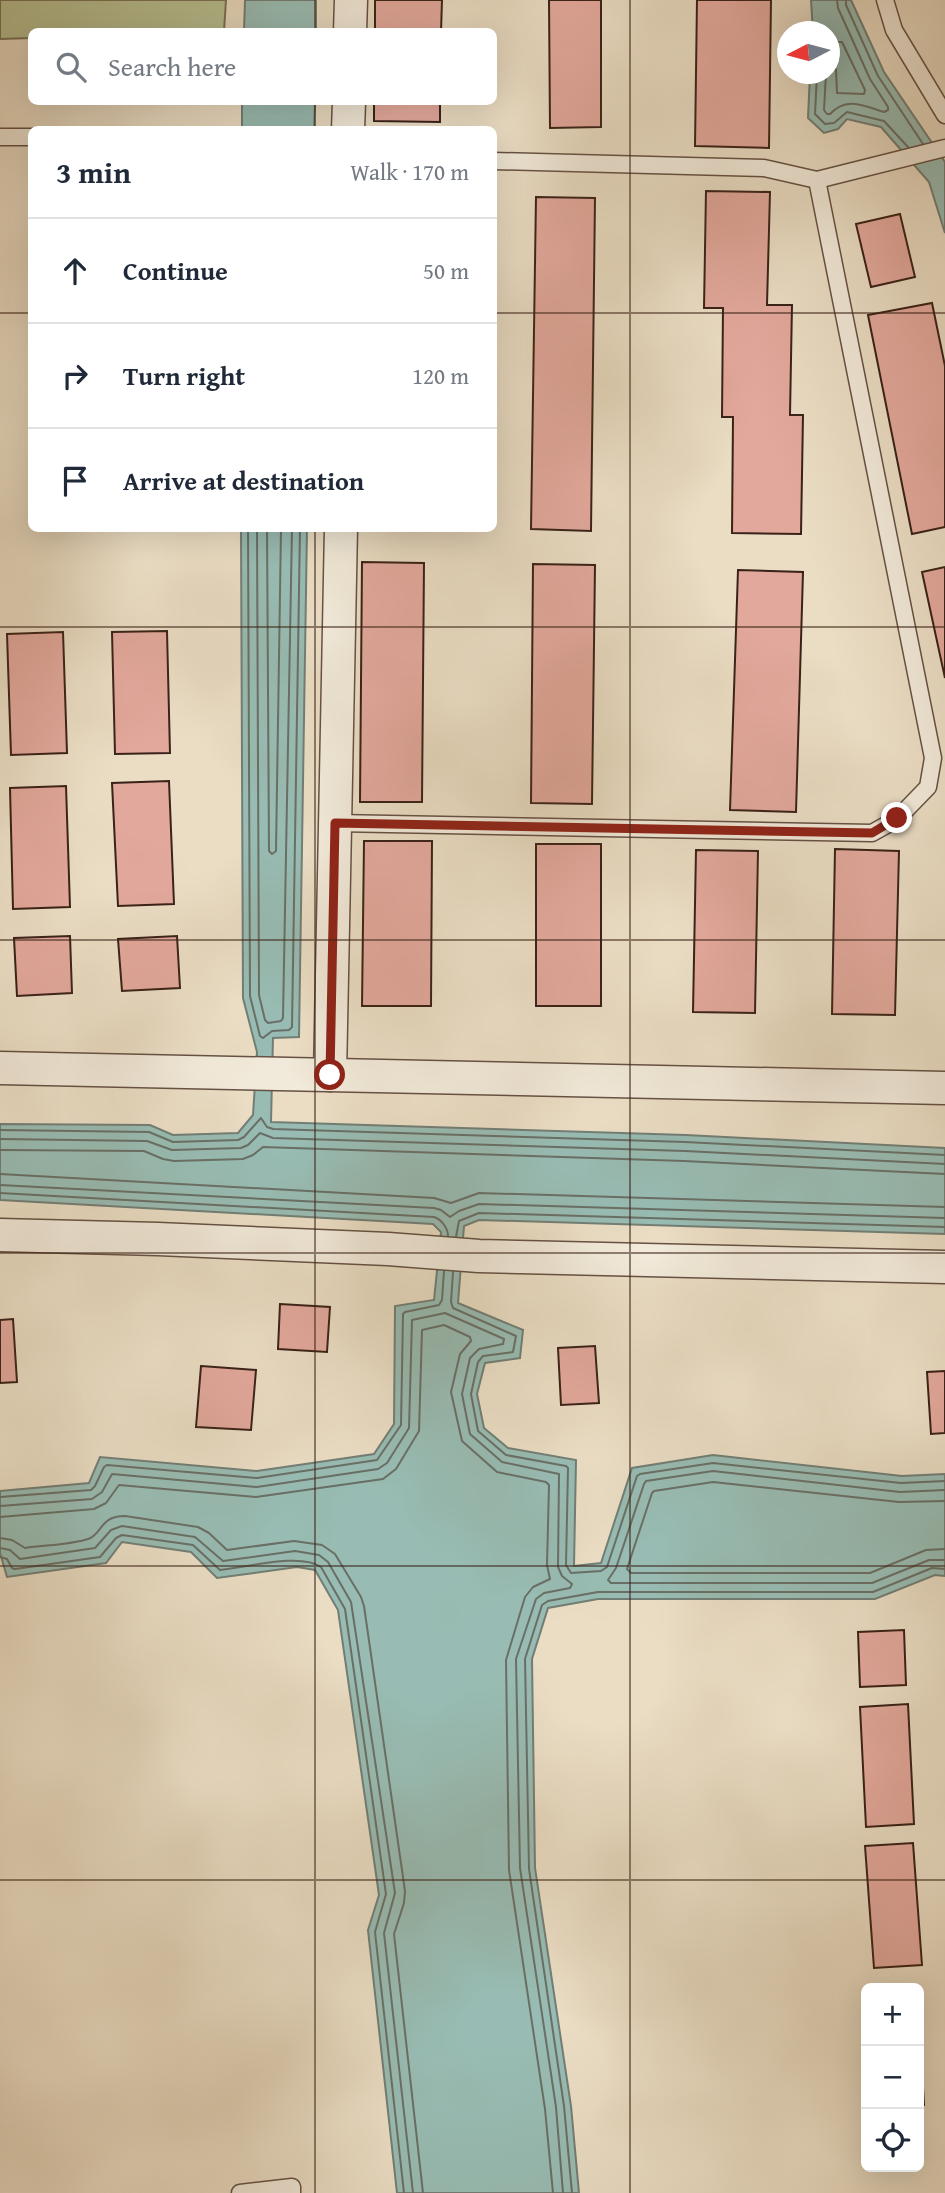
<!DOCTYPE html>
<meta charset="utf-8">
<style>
:root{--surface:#fff;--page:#f6f6f7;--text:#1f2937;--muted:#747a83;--line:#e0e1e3}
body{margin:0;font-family:"Gentium Book Plus",serif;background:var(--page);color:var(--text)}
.controls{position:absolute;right:21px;bottom:21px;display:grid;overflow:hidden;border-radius:10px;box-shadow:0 7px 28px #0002}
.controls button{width:63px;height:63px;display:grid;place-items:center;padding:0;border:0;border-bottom:2px solid var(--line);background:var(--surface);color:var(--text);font:35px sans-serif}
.compass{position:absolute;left:777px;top:21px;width:63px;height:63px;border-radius:50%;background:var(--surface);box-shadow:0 7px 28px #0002;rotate:264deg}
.stop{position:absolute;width:21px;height:21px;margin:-16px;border:5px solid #8f2418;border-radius:50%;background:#fff}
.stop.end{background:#8f2418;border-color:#fff;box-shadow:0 2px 7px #0008}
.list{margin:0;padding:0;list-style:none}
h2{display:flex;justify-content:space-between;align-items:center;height:91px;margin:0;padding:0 28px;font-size:30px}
h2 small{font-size:23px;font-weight:400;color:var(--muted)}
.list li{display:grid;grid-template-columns:46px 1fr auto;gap:21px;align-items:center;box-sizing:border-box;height:105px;padding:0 28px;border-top:2px solid var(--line)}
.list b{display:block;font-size:26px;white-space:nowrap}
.list em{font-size:23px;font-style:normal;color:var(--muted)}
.icon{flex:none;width:38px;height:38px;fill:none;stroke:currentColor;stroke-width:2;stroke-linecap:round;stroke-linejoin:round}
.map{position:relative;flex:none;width:945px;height:2193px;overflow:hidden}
.search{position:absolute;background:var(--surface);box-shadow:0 7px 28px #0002;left:28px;top:28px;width:469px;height:77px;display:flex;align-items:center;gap:18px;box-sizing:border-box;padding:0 24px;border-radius:10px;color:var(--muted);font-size:26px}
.panel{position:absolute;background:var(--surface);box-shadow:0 7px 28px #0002;left:28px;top:126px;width:469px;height:406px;border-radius:10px}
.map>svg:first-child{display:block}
.green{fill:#b7c194;stroke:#787256;stroke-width:2}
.water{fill:#98bcb3;stroke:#727e75;stroke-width:2}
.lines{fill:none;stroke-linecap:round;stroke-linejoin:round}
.shore{stroke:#696f66;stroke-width:2}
.building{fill:#e2a89c;stroke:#3a2218;stroke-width:2}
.service-casing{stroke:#665143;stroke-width:19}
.minor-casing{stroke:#665143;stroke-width:35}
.service{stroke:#f1e9d9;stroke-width:16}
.minor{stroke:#f1e9d9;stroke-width:32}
.route{stroke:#8f2418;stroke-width:9}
.grid{fill:none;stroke:#3a2218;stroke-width:2;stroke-opacity:0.55}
</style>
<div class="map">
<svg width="945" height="2193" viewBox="0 0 945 2193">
<rect width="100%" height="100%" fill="#eaddc4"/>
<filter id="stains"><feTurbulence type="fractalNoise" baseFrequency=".00286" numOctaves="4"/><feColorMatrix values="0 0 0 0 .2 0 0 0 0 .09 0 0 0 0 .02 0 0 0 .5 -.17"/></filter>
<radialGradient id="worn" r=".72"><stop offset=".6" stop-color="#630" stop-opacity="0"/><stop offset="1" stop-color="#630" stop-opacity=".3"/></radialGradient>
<path class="green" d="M0,0H226L224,31L32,32L31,38L0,39Z"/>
<g class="water">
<path d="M245,0H316V31H244Z"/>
<path d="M811,0H851L884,72L945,162V233L929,182L881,127L847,119L838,129L824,133L808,118L810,74H830V32L813,31Z"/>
<path d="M242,102H315L314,129H242Z"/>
<path d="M307,528L299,1037L273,1038L271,1122L686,1135L945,1148V1234L479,1220L464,1226L458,1303L523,1330L520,1358L485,1363L477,1394L484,1428L508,1448L576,1460L574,1566L601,1563L632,1468L713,1455L902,1476L945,1474V1576L935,1575L875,1599H598L548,1608L532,1659L535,1868L571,2106L579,2193H397L368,1930L379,1895L338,1610L315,1570L297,1567L217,1578L191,1552L122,1542L106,1563L7,1577L0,1553V1491L89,1483L100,1457L257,1471L374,1454L394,1424L395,1306L434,1300L441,1232L433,1224L0,1200V1124L150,1125L173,1135L238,1133L253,1115L257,1052L243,998L241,529Z"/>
</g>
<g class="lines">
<g class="shore">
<path d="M846,0V5L878,76L923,144"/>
<path d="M830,51L837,42H842L865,90L864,94L837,93L836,70L830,57"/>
<path d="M817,74L815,114L825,124L834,123L847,112L884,121L908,147"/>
<path d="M826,74L824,110L827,114H830C847,96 863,106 884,112L888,110V107L870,79L838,8L837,0"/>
<path d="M248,528L250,996L260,1036L263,1038L272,1031L289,1030L292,1027L300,528"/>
<path d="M257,528L259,995L265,1020L268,1023L281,1021L283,1018L292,528"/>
<path d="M267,528L269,851L272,854L276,851L281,528"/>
<path d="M0,1130L149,1132L173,1142L238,1140L244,1137L261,1118L267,1127L273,1129L685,1142L945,1155"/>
<path d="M0,1139L147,1141L172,1150L241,1148L248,1145L260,1133L273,1138L685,1151L945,1164"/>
<path d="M0,1150L144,1151L163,1159L174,1161L243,1159L253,1155L263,1147L684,1161L945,1174"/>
<path d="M0,1174L434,1198L451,1203L479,1193L945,1207"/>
<path d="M0,1185L434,1208L441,1210L450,1217L459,1211L479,1204L945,1218"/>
<path d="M0,1193L434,1217C441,1219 448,1228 448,1236"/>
<path d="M456,1237L459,1221L479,1213L945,1227"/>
<path d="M453,1272L451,1302L453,1308L516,1336L513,1352L483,1356L478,1362L471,1394L478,1431L506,1455L566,1466L568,1468L566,1565L571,1573L601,1571L607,1567L637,1476L640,1474L713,1463L901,1483L945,1481"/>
<path d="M945,1490L900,1492L713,1471L646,1481L644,1484L616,1568L608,1580L611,1583H872L929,1560H945"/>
<path d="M0,1497L91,1490L95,1486L104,1467L107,1465L257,1478L377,1460L401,1425L403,1314L405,1312L439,1305L442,1300L444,1271"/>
<path d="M945,1501L899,1502L713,1482L654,1491L652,1493L627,1569L631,1573H870L926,1550L945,1549"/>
<path d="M0,1506L92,1499L102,1492L112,1474L257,1487L378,1469L387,1463L409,1428L412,1320L445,1313L504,1339L503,1344L479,1349L470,1358L462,1394L470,1434L502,1462L559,1474L558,1567L562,1576L572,1584L570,1588L544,1593L536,1599L516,1659L520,1868L556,2107L563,2193"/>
<path d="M0,1517L94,1509L106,1503L119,1485L256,1497L383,1479L396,1469L419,1431L422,1330L444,1325L470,1337L471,1341L460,1354L451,1392L462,1441L497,1472L546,1482L549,1485L547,1565L550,1579L533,1587L525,1597L506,1660L509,1870L545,2109L553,2193"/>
<path d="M0,1538L12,1540L25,1548C45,1545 69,1545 88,1539C103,1534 99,1516 125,1516L198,1527L209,1533L227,1550L294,1541L322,1545L335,1554L361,1597L364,1606L405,1891L404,1903L394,1934L423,2193"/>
<path d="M0,1548L10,1550L20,1559L95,1548L111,1530L122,1526L195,1537L223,1561L295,1551L319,1555L328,1562L351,1602L395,1893L384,1933L413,2193"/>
<path d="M0,1557L7,1559L12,1568L15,1569L100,1557L116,1538L122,1535L193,1545L220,1570C244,1568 301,1552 321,1567L345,1609L386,1894L375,1932L404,2193"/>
<path d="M572,2193L564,2106L529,1869L525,1659L542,1605L548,1601L598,1592H873L932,1568L945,1569"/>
</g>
</g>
<g class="building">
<path d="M375,0H442L441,32H375Z"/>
<path d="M549,0H601V127L550,128Z"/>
<path d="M697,0H771L769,148L695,146Z"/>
<path d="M374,102H440V122L374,121Z"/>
<path d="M706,191L770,192L767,305H792L790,415H803L801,534L732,533L733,417H722L723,308H704Z"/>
<path d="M536,197L595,198L591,531L531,529Z"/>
<path d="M900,214L915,277L871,287L856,224Z"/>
<path d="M932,303L945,366V527L912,534L868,315Z"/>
<path d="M362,562L424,563L422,802H360Z"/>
<path d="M533,564L595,565L592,804L531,803Z"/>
<path d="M945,567V678L922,572Z"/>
<path d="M738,570L803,572L796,812L730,810Z"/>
<path d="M167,631L170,753L115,754L112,632Z"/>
<path d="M63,632L67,753L11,755L7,634Z"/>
<path d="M169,781L174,904L118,906L112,783Z"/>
<path d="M66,786L70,907L13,909L10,788Z"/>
<path d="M364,841H432L431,1006H362Z"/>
<rect x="536" y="844" width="65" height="162"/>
<path d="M835,849L899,851L895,1015L832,1014Z"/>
<path d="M696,850L758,851L755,1013L693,1012Z"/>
<path d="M70,936L72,993L17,996L14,938Z"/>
<path d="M177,936L180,988L122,991L118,939Z"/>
<path d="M280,1304L330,1307L327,1352L278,1349Z"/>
<path d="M13,1319L17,1382L0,1383V1320Z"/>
<path d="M595,1346L599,1403L561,1405L558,1348Z"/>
<path d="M201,1366L256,1370L251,1430L196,1427Z"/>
<path d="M945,1371V1433L931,1434L927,1372Z"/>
<path d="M904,1630L906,1685L860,1687L858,1632Z"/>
<path d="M908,1704L914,1824L866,1827L860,1707Z"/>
<path d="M913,1843L922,1965L874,1968L865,1846Z"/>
<path d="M919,2017L924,2105H919Z"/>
</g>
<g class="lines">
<defs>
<g id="service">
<path d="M885,0L894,30L945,115"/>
<path d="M0,137H32"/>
<path d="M817,180L945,148"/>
<path d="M335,823L872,833L897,819L928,787L933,758L817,180L764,168L494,161"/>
<path d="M240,2193L292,2187V2193"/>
</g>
<g id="minor">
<path d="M350,32L351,0"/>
<path d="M348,130L349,102"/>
<path d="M0,1068L945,1088"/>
<path d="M330,1075L341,528"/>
<path d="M0,1235L158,1239L388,1249L479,1256L945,1267"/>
</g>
</defs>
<use href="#service" class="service-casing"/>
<use href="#minor" class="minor-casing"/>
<use href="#service" class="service"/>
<use href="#minor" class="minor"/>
</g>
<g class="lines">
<path class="route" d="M330,1075L335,823L872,833L897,818"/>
</g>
<path class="grid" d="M315,0V32M630,0V2193M315,102V130M0,313H32M494,313H945M315,528V2193M0,627H945M0,940H945M0,1253H945M0,1566H945M0,1880H945"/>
<rect width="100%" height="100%" filter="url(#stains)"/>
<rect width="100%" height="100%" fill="url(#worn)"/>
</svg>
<div class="controls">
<button>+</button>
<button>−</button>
<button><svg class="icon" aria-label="locate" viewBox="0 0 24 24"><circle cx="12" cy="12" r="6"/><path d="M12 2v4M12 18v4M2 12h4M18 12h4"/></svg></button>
</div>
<svg class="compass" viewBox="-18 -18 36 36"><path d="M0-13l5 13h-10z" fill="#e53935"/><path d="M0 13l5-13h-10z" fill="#747a83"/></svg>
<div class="stop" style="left:330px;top:1075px"></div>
<div class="stop end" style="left:897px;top:818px"></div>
<div class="search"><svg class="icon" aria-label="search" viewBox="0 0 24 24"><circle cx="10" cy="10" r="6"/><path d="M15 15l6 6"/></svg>Search here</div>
<section class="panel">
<h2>3 min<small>Walk · 170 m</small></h2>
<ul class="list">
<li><svg class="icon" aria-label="ahead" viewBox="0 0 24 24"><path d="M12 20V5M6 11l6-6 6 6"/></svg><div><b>Continue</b></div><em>50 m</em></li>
<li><svg class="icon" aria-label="right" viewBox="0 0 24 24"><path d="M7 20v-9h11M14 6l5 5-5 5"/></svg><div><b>Turn right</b></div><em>120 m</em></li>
<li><svg class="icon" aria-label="arrive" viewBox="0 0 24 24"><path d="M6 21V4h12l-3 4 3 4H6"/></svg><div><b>Arrive at destination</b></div></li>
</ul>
</section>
</div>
